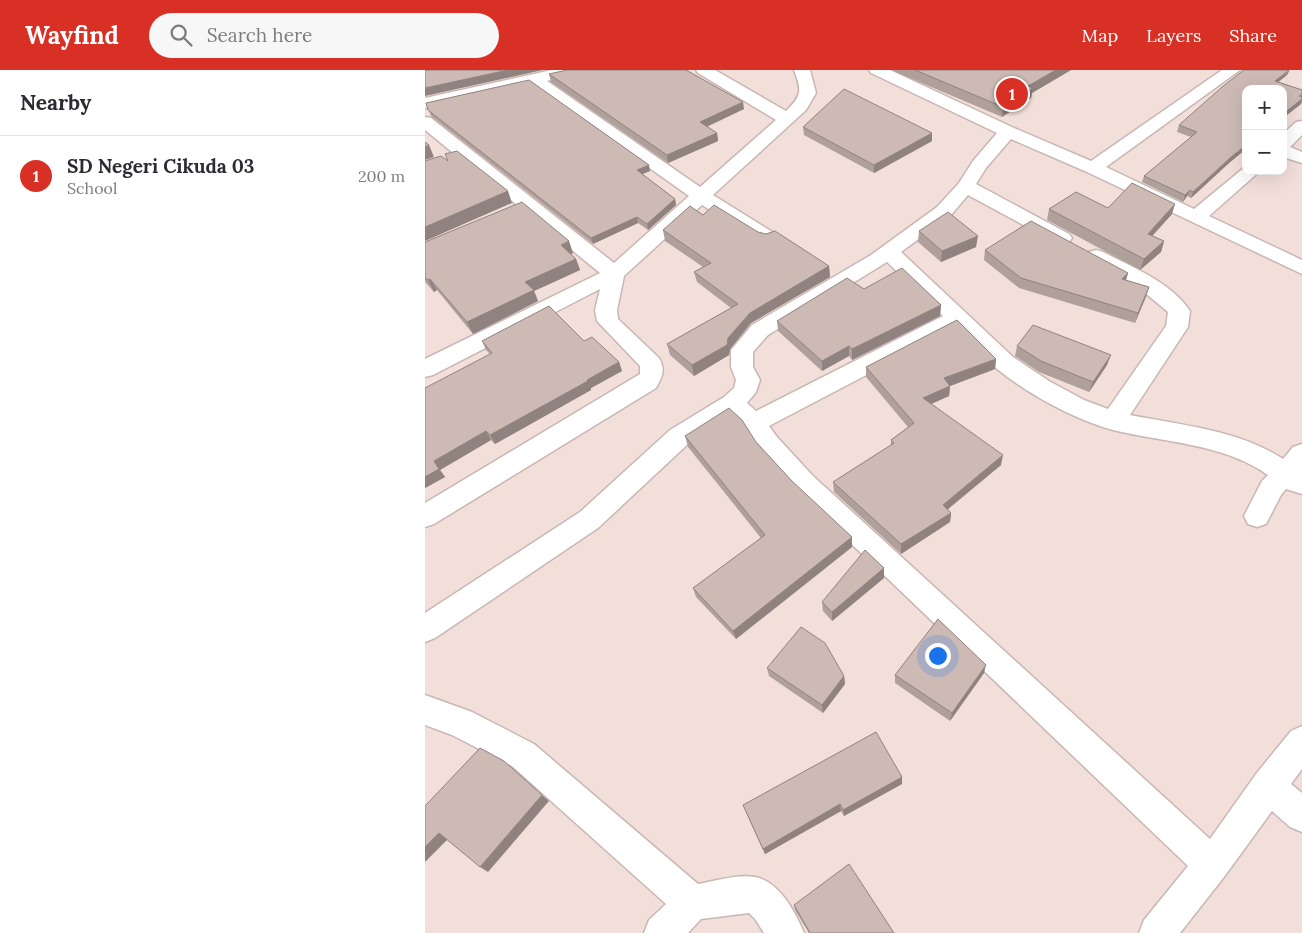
<!DOCTYPE html>
<meta charset="utf-8">
<style>
:root{--surface:#fff;--page:#f7f7f7;--text:#2b2b33;--muted:#7c7c81;--line:#e1e1e2;--accent:#d93025}
body{margin:0;font-family:Lora,serif;background:var(--page);color:var(--text)}
.controls{position:absolute;right:15px;top:15px;display:grid;overflow:hidden;border-radius:10px;box-shadow:0 5px 20px #0002}
.controls button{width:45px;height:45px;display:grid;place-items:center;padding:0;border:0;border-bottom:1px solid var(--line);background:var(--surface);color:var(--text);font:25px sans-serif}
.you{position:absolute;left:512px;top:585px;width:18px;height:18px;margin:-12px;border:4px solid #fff;border-radius:50%;background:#1a73e8;box-shadow:0 0 0 8px #1a73e833}
.badge{display:grid;place-items:center;width:32px;height:32px;border-radius:50%;background:var(--accent);color:#fff;font-size:16px;font-weight:700}
.pin{position:absolute;translate:-50% -50%;border:2px solid #fff;box-shadow:0 1px 5px #0006}
.list{margin:0;padding:0;list-style:none}
h2{display:flex;justify-content:space-between;align-items:center;height:65px;margin:0;padding:0 20px;font-size:21px}
h2 small{font-size:16px;font-weight:400;color:var(--muted)}
.list li{display:grid;grid-template-columns:32px 1fr auto;gap:15px;align-items:center;box-sizing:border-box;height:80px;padding:0 20px;border-top:1px solid var(--line)}
.list b{display:block;font-size:19px;white-space:nowrap}
.list p{margin:0;font-size:16px;white-space:nowrap;color:var(--muted)}
.list em{font-size:16px;font-style:normal;color:var(--muted)}
.icon{flex:none;width:28px;height:28px;fill:none;stroke:currentColor;stroke-width:2;stroke-linecap:round;stroke-linejoin:round}
.map{position:relative;flex:none;width:877px;height:863px;overflow:hidden}
header{display:flex;align-items:center;gap:30px;box-sizing:border-box;height:70px;padding:0 25px;background:var(--accent);color:#fff}
header strong{font-size:24px}
nav{display:flex;gap:28px;margin-inline-start:auto;font-size:18px}
.search{width:350px;height:45px;background:var(--page);display:flex;align-items:center;gap:12px;box-sizing:border-box;padding:0 18px;border-radius:28px;color:var(--muted);font-size:19px}
main{display:flex}
aside{flex:1;background:var(--surface)}
.map>svg:first-child{display:block}
.lines{fill:none;stroke-linecap:round;stroke-linejoin:round}
.street-casing{stroke:#c9b6b2;stroke-width:3}
.street{fill:#fff;fill-rule:evenodd}
.wall{fill:#b0a09c}
.shaded-wall{fill:#90827f}
.building{fill:#cdbab5;stroke:#90827f}
</style>
<header>
<strong>Wayfind</strong>
<div class="search"><svg class="icon" aria-label="search" viewBox="0 0 24 24"><circle cx="10" cy="10" r="6"/><path d="M15 15l6 6"/></svg>Search here</div>
<nav><a>Map</a><a>Layers</a><a>Share</a></nav>
</header>
<main>
<aside>
<h2>Nearby<small></small></h2>
<ul class="list">
<li><span class="badge">1</span><div><b>SD Negeri Cikuda 03</b><p>School</p></div><em>200 m</em></li>
</ul>
</aside>
<div class="map">
<svg width="877" height="863" viewBox="0 0 877 863">
<rect width="100%" height="100%" fill="#f3dfda"/>
<g class="lines">
<defs>
<g id="street">
<path d="M127,0H156L154,3L122,11L275,117L351,50L273,3L271,0H290L361,41C377,25 377,21 369,0H385L391,23L381,40L288,125L349,163L352,167L349,171L342,173L335,171L277,135L199,206L192,240L193,249L234,288C241,300 237,307 231,318L9,454L0,457V433L215,304V296L172,251L170,240L175,219L8,305L0,307V289L175,203L0,60V47L6,48L189,193L264,126L106,14L0,38V28Z"/>
<path d="M444,0H465L589,58L666,91L797,0H815L681,97L769,139L820,97L821,101H835L784,146L877,190V204L662,102L586,69L561,98L551,114L644,164L647,168L644,172L637,174L630,172L543,125L526,145L476,182L588,287L624,311L659,330L683,339L741,256L743,242L719,222L664,190L661,186L664,182L671,180L678,182C707,197 746,212 765,241L763,257L705,345C756,355 814,360 858,389L868,377L877,374V424L861,419L856,425L841,454L832,457L823,454L819,446L837,411L843,405C797,373 741,373 688,360C650,350 601,323 571,298C557,286 544,271 531,258L344,356L352,367L388,406L785,769L831,704L866,661L877,656V699L866,714L877,723V762L865,757L847,741L799,807L755,863H714L719,850L763,796L370,420L334,381L320,359L306,346L263,374L173,458L10,568L0,572V543L155,442L245,360L299,327L309,318L311,310L306,297V280L327,255L446,185L512,137L534,113L548,91L572,63L446,3ZM462,192L518,246L331,341L322,333L331,322L335,310L328,297V282L343,265Z"/>
<path d="M877,51V65L865,77L877,82V93L858,87V64L871,52Z"/>
<path d="M0,625L47,642L109,674L273,814C290,811 312,804 330,807C354,811 371,843 379,863H339L330,849L324,843L276,849L263,863H219L224,850L241,834L87,696L27,665L0,655Z"/>
</g>
</defs>
<use href="#street" class="street-casing"/>
<use href="#street" class="street"/>
</g>
<g class="wall">
<path d="M466,0H646L607,23L606,28L577,47Z"/>
<path d="M124,4L319,39L282,57L292,63L293,71L243,93L126,12Z"/>
<path d="M862,5L853,12L877,20V32L876,34L858,48V19L803,94L766,128L762,126L758,132L717,112L719,106L766,67L752,62L754,55Z"/>
<path d="M1,33L225,101L217,104L250,129L251,135L223,160L213,153L168,174L6,46Z"/>
<path d="M378,57L507,71L449,103L379,65Z"/>
<path d="M683,138L747,144L727,166L739,171L736,182L715,200L622,150L624,139Z"/>
<path d="M278,145L333,162L404,196L405,207L326,253L305,279L304,285L269,306L245,285L242,274L306,238L272,212L269,202L278,197L240,171L238,160Z"/>
<path d="M494,161L551,177L516,192L493,172Z"/>
<path d="M0,172L148,183L146,184L151,189L155,200L109,221L113,231L48,264L12,220L9,222L0,212Z"/>
<path d="M560,180L703,203L701,210L724,217L710,253L594,218L559,190Z"/>
<path d="M439,219L516,235L515,246L427,290L424,286L397,301L353,261L352,251Z"/>
<path d="M57,271H159L194,292L197,301L166,318V320L70,374L66,370L15,400L20,407L0,418L65,284L61,280Z"/>
<path d="M592,276L682,295L664,322L614,302L590,286Z"/>
<path d="M571,289L570,299L525,316L524,326L506,334L576,395L523,439L526,443L525,452L476,484L409,422L408,412L466,375V370L483,357L441,307V297Z"/>
<path d="M260,366L331,372L427,477L311,569L271,527L268,518L336,468L263,377Z"/>
<path d="M459,498V508L407,551L398,541L397,532Z"/>
<path d="M342,598L419,606L420,614L398,643L344,606Z"/>
<path d="M559,603L525,651L470,613V605Z"/>
<path d="M477,714L419,746L416,741L340,784L321,742Z"/>
<path d="M369,835L469,863H384L370,840Z"/>
</g>
<g class="shaded-wall">
<path d="M83,0H118L0,26V18Z"/>
<path d="M631,0H646L607,23L606,28L577,47L578,37L603,16Z"/>
<path d="M865,0L862,5L847,17L850,11Z"/>
<path d="M877,29L876,34L858,48V44Z"/>
<path d="M318,32L319,39L276,59L275,52Z"/>
<path d="M292,63L293,71L243,93L242,85Z"/>
<path d="M507,63V71L449,103V95Z"/>
<path d="M4,75L9,87L0,90V77Z"/>
<path d="M821,75V79L803,94L766,128L768,122L805,88Z"/>
<path d="M224,95L225,101L213,106L212,100Z"/>
<path d="M765,120L762,126L758,132L760,125Z"/>
<path d="M83,121L87,133L0,171V157Z"/>
<path d="M250,129L251,135L223,160L222,154Z"/>
<path d="M750,134L747,144L719,175L723,164Z"/>
<path d="M212,147L213,153L168,174L166,168Z"/>
<path d="M553,166L551,177L516,192L517,181Z"/>
<path d="M144,171L148,183L140,187L136,175Z"/>
<path d="M739,171L736,182L715,200L719,189Z"/>
<path d="M151,189L155,200L109,221L113,231L48,264L42,252L100,212Z"/>
<path d="M404,196L405,207L326,253L305,279L304,285L269,306L267,295L303,268L325,243Z"/>
<path d="M703,203L700,213L697,209Z"/>
<path d="M5,209L12,220L9,222L3,210Z"/>
<path d="M724,217L721,227L710,253L713,243Z"/>
<path d="M516,235L515,246L427,290V279Z"/>
<path d="M424,276V286L397,301V291Z"/>
<path d="M686,285L682,295L664,322L668,312Z"/>
<path d="M571,289L570,299L517,319L519,308Z"/>
<path d="M194,292L197,301L166,318V320L70,374L65,365Z"/>
<path d="M525,316L524,326L497,338L498,328Z"/>
<path d="M61,361L66,370L15,400L20,407L0,418V407L9,391Z"/>
<path d="M578,385L576,395L517,444L518,435Z"/>
<path d="M526,443L525,452L476,484V474Z"/>
<path d="M427,467V477L311,569L308,561Z"/>
<path d="M459,498V508L407,551V542Z"/>
<path d="M561,595L559,603L525,651L527,643Z"/>
<path d="M419,606L420,614L398,643L397,635Z"/>
<path d="M477,707V714L419,746L418,740Z"/>
<path d="M117,725L124,731L63,802L55,797Z"/>
<path d="M415,734L416,741L340,784L338,779Z"/>
<path d="M14,763L23,769L0,792V777Z"/>
</g>
<g class="building">
<path d="M0,0H83L0,18Z"/>
<path d="M142,0H261L318,32L275,52L292,63L242,85L124,4Z"/>
<path d="M490,0H631L603,16L608,18L578,37Z"/>
<path d="M819,0H864L850,11L877,20V24L874,26L877,27V29L858,44V19H821V75L805,88L768,122L765,120L760,125L719,106L772,62L754,55L797,17Z"/>
<path d="M104,10L224,95L212,100L250,129L222,154L212,147L166,168L3,40L1,33Z"/>
<path d="M419,19L507,63L449,95L378,57Z"/>
<path d="M0,72L4,75L0,77Z"/>
<path d="M32,81L83,121L0,157V91L16,86L23,91L20,84Z"/>
<path d="M707,113L750,134L723,164L739,171L719,189L624,139L651,122L683,138Z"/>
<path d="M97,132L144,171L136,175L151,189L100,212L109,220L42,252L5,209L3,210L0,207V172Z"/>
<path d="M289,135L333,162L341,164L350,161L404,196L325,243L303,268L302,275L267,295L242,274L313,234L269,202L286,193L238,160L265,136L278,145Z"/>
<path d="M523,142L553,166L517,181L494,161Z"/>
<path d="M606,151L703,203L697,209L724,217L713,243L596,208L560,180Z"/>
<path d="M477,198L516,235L427,279L424,276L397,291L352,251L422,208L439,219Z"/>
<path d="M124,236L159,271L167,267L194,292L162,310L163,311L65,365L61,361L9,391L14,399L0,407V318L67,283L57,271Z"/>
<path d="M532,250L571,289L519,308L525,316L498,328L578,385L518,435L526,443L476,474L408,412L469,373L466,370L489,353L441,297Z"/>
<path d="M608,255L686,285L668,312L616,291L592,276Z"/>
<path d="M304,338L317,350L331,372L367,411L427,467L308,561L268,518L340,465L260,366Z"/>
<path d="M440,480L459,498L407,542L397,532Z"/>
<path d="M513,549L561,595L527,643L470,605Z"/>
<path d="M376,557L400,573L419,606L397,635L342,598Z"/>
<path d="M451,662L477,707L418,740L415,734L338,779L318,735Z"/>
<path d="M55,678L79,691L117,725L55,797L14,763L0,777V736Z"/>
<path d="M424,794L469,863H385L369,835Z"/>
</g>
</svg>
<div class="controls">
<button>+</button>
<button>−</button>
</div>
<div class="you"></div>
<div class="pin badge" style="left:587px;top:24px">1</div>
</div>
</main>
